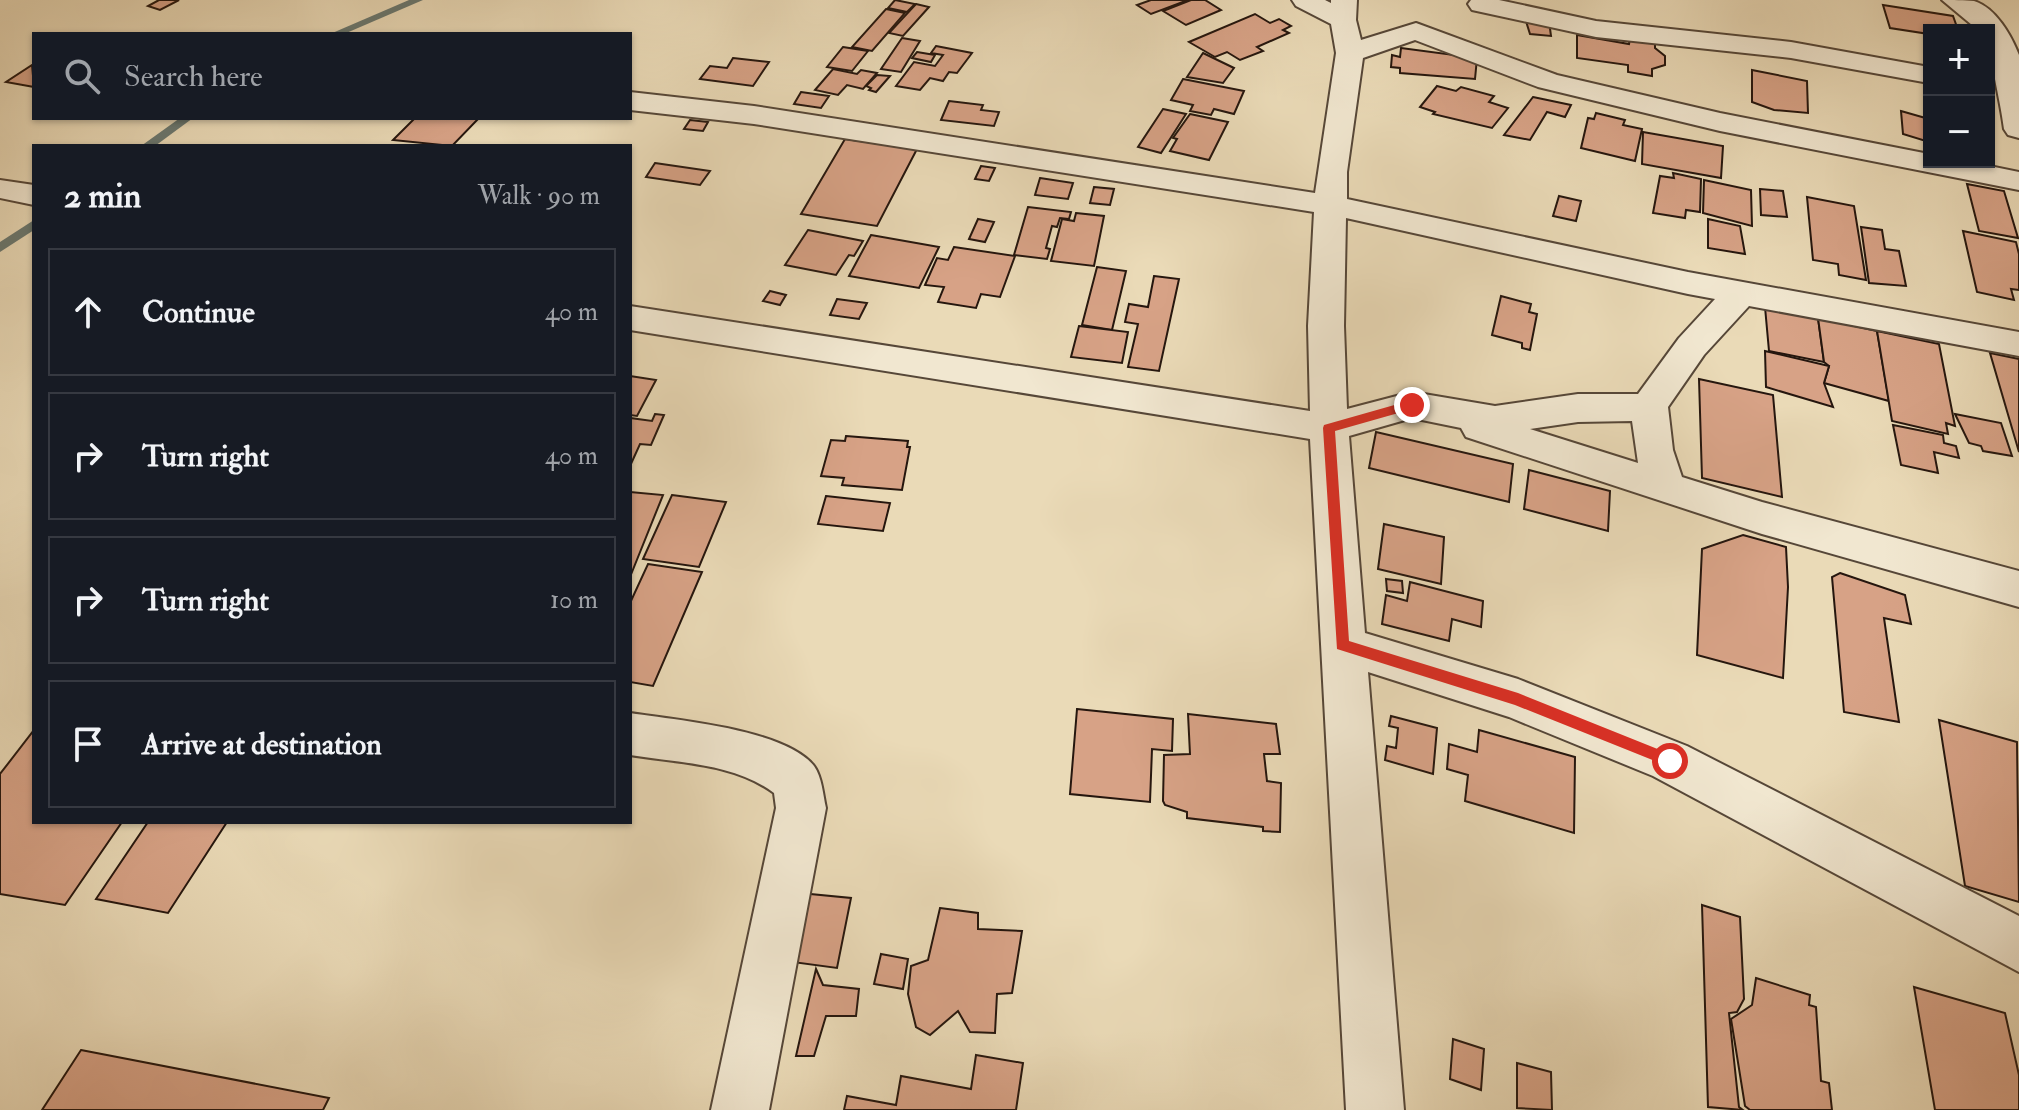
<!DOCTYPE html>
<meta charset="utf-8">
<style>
:root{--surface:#171b24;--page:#20242c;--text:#f1f3f6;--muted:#9ea1a6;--line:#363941}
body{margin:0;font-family:"IM FELL Double Pica",serif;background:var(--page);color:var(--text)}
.controls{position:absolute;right:24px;top:24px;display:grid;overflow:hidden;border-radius:0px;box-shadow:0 2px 6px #0004}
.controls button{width:72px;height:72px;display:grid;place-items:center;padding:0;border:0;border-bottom:2px solid var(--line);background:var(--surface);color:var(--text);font:40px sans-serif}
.stop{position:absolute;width:24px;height:24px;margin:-18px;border:6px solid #d93025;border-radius:50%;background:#fff}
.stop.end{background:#d93025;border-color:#fff;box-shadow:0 2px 8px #0008}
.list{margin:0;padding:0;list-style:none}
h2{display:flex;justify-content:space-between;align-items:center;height:104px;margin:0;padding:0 32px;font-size:34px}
h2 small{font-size:26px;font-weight:400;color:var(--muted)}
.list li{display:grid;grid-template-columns:52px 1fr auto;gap:24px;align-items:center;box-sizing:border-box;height:128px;margin:0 16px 16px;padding:0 16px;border:2px solid var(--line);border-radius:0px}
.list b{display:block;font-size:30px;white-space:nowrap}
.list em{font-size:26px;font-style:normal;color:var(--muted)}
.icon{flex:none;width:44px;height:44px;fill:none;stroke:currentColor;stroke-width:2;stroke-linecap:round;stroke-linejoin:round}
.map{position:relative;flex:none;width:2019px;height:1110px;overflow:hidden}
.search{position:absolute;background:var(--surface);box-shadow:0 2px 6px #0004;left:32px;top:32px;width:600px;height:88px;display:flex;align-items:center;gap:20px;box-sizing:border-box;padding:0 28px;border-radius:0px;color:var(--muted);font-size:30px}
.panel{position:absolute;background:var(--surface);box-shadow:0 2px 6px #0004;left:32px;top:144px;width:600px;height:680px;border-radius:0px}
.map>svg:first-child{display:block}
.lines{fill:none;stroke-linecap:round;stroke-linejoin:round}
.stream{fill:#6a7870;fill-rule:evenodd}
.building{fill:#d7a286;stroke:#25160e;stroke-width:2}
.minor-casing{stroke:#564738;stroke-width:4}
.minor{fill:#f1e7d0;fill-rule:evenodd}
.route{fill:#d93025}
</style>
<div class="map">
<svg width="2019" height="1110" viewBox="0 0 2019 1110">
<rect width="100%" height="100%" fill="#eadab7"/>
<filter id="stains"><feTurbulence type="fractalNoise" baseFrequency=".0025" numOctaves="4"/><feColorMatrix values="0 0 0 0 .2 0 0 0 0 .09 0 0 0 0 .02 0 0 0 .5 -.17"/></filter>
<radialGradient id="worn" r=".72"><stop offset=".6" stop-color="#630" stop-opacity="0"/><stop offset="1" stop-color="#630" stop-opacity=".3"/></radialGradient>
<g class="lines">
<g class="stream">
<path d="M409,0H423L344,34H330Z"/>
<path d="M180,118H193L155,146H141Z"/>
<path d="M34,220V230L0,252V242Z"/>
</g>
</g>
<g class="building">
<path d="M159,0H179L160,10L148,6Z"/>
<path d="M895,0L915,4L907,12L888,8Z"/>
<path d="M1151,0H1188L1151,14L1137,5Z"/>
<path d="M1191,0H1205L1221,10L1186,25L1163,11Z"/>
<path d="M916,4L929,7L903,36L889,33Z"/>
<path d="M1883,5L1953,16L1958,30H1929V34L1890,28Z"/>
<path d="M886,9L905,13L872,51L852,47Z"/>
<path d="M1255,14L1270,23L1279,19L1291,26L1283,30L1289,33L1257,47L1263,51L1240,60L1227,52L1215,57L1189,42Z"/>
<path d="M1525,18L1549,21L1551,36L1530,34Z"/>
<path d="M1577,35L1629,44L1630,39L1655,41V48L1665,56V65L1652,69V76L1628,72V65L1577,58Z"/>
<path d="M902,38L920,41L901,72L881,69Z"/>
<path d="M936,46L972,53L957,73L949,72L943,81L930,78L920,90L896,86L914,62L935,66L943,55L931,53Z"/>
<path d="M843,47L868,51L852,71L827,67Z"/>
<path d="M1401,48L1477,58L1475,79L1400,73V68L1391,67L1392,55L1400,57Z"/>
<path d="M917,52L935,55L931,62L912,58Z"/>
<path d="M1203,53L1234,68L1223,83L1187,77Z"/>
<path d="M733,58L769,62L753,86L700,79L710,66L727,68Z"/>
<path d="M32,65L34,87L6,82Z"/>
<path d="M833,69L857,74L861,70L877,73L863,89L847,85L838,95L815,90Z"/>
<path d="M1752,70L1807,81L1808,113L1774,110L1752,102Z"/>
<path d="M877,75L890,76L876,92L869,90L871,88L866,86Z"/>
<path d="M1183,79L1244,91L1234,114L1214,109L1211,115L1190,111L1193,105L1171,100Z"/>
<path d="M1437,86L1456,91L1461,87L1494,96L1489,102L1508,108L1492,128L1433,114L1435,112L1420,107Z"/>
<path d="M801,92L829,96L821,108L794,104Z"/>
<path d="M1533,97L1571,105L1565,117L1547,112L1530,140L1504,135Z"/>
<path d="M949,101L983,105L981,110L999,112L994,126L941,120Z"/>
<path d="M1163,109L1186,114L1161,153L1138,147Z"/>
<path d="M1901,111L1929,119V142L1903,134Z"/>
<path d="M1596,113L1625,120L1623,125L1642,129L1635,161L1581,148L1588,118L1594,119Z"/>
<path d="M1190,114L1228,122L1209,160L1170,151L1177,139L1173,138Z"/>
<path d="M415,118H479L452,146L393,140Z"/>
<path d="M690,120L708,122L703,131L684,129Z"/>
<path d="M1643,132L1723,146L1721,178L1642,164Z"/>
<path d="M845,139L917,149L877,226L801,214Z"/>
<path d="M655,163L710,171L700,185L646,177Z"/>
<path d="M981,166L995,168L989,181L975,179Z"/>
<path d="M1673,173L1701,179L1700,212L1686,210L1685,218L1653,213L1660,176L1674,178Z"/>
<path d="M1040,178L1073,183L1068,199L1035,195Z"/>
<path d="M1704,180L1751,190L1752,226L1703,213Z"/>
<path d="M1967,184L2004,191L2018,238L1979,231Z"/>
<path d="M1094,187L1114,189L1110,205L1090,203Z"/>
<path d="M1760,189L1783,191L1787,217L1761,215Z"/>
<path d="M1559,196L1581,201L1576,221L1553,216Z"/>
<path d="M1807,197L1854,206L1866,280L1839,275L1838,264L1813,260Z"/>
<path d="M1028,207L1071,212L1069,219L1060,218L1057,227L1052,226L1046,248L1050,249L1047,259L1014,255Z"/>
<path d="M1076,213L1104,216L1094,266L1051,261L1062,219L1074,221Z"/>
<path d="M978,219L994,222L985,242L969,239Z"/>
<path d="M1708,219L1740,226L1745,254L1708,248Z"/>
<path d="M1861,227L1882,230L1885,249L1899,251L1906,286L1869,283Z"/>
<path d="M808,230L863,241L854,256L849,255L836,275L785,265Z"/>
<path d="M1963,231L2016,242L2019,254V290L2011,289L2014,300L1977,292Z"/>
<path d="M871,235L939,247L919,288L849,276Z"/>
<path d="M954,247L1015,256L1000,297L981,294L976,308L938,302L944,287L925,285L937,258L948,260Z"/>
<path d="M1097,267L1126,271L1112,330L1082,325Z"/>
<path d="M1154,276L1179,279L1159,371L1128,367L1138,324L1125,322L1129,304L1148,307Z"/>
<path d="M770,291L786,295L780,305L763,301Z"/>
<path d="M1501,296L1531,304L1529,312L1537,314L1530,350L1522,348V343L1492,335Z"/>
<path d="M837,299L867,303L859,319L830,315Z"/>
<path d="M1765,307L1818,318L1824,362L1769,351Z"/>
<path d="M1818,318L1877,331L1889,401L1824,383L1829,366L1824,362Z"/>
<path d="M1079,326L1128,332L1122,363L1071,357Z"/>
<path d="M1877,331L1939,344L1955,426L1946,423L1948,434L1892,421Z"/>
<path d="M1765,351L1829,366L1824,383L1833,407L1766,387Z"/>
<path d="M1990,353L2019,359V452Z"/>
<path d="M630,376L656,380L637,416L630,415Z"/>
<path d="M1699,379L1773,395L1782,497L1702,478Z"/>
<path d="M655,414L664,415L651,445L640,444L630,466V418L652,421Z"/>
<path d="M1955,414L2001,423L2012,456L1983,451L1981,446L1969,443Z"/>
<path d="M1893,425L1943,435L1944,443L1956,446L1959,458L1934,452L1938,473L1901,465Z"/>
<path d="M1376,432L1513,464L1509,502L1369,468Z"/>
<path d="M846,436L908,441L907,447H910L902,490L842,485L844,478L821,476L831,440L845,441Z"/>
<path d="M1529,470L1610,491L1608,531L1524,509Z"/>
<path d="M630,492L663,495L630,577Z"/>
<path d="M672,495L726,502L699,567L643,559Z"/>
<path d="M826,496L890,503L883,531L818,524Z"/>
<path d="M1384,524L1444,537L1441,584L1378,569Z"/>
<path d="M1743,535L1786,547L1788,587L1783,678L1697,655L1702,549Z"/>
<path d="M648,564L702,572L653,686L630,682V603Z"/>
<path d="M1840,573L1905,595L1911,624L1884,618L1899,722L1844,712L1832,577Z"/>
<path d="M1386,579L1402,581L1403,593L1387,591Z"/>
<path d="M1410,582L1483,601L1481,627L1452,619L1449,641L1382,624L1386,595L1407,601Z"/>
<path d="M1077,709L1173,719L1172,751L1152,749L1150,802L1070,794Z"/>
<path d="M1188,714L1276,724L1280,754H1264L1267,781L1281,783L1280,832L1263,831V827L1187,818V812L1165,805L1163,801L1164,755L1190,754Z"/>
<path d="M1391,716L1437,728L1433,774L1385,760L1387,746L1396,748L1398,728L1389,726Z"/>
<path d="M1939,720L2017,742L2019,902L1965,886Z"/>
<path d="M34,730V822H122L65,905L0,894V774Z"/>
<path d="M1479,730L1575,757L1574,833L1465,801L1468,775L1447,769L1449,744L1477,752Z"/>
<path d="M148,822H227L168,913L96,899Z"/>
<path d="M800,893L851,898L837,968L785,961Z"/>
<path d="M1702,905L1740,917L1744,999L1737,1012L1729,1013L1739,1107L1743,1110L1708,1107Z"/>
<path d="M940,908L978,913V929L1022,931L1012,993L997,994L995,1033L970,1032L958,1011L930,1035L916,1027L908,994L911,966L928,960Z"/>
<path d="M881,954L908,959L903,989L874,984Z"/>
<path d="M816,969L823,985L859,989L856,1016H826L814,1056H796Z"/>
<path d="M1756,978L1810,995L1809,1005L1816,1007L1821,1081L1829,1083L1832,1110H1750L1745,1106L1731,1019L1752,1005Z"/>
<path d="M1914,987L2005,1013L2019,1075V1110H1935Z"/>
<path d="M1453,1039L1484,1049L1481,1090L1450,1079Z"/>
<path d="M81,1050L329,1098L323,1110H42Z"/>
<path d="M976,1055L1023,1063L1016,1110H844L847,1096L896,1105L901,1076L971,1089Z"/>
<path d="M1517,1063L1551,1072L1552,1110L1517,1108Z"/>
</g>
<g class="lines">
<defs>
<g id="minor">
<path d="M1292,0H1325L1331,3V0H1357L1356,20L1361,40L1416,23L1557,75L1720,113L1929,154V162H1970L2019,172V190L1720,131L1538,87L1415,40L1363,58L1347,172V199L1688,272L2019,332V356L1749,306L1704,355L1668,407L1673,450L1682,477L1762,502L2019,571V607L1762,534L1466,437L1461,428L1412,418L1349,436L1365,633L1518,679L1687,746L2019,916V972L1653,776L1509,717L1368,672L1404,1110H1346L1310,439L630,330V306L1310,411L1308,326L1314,212L754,124L630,110V92L754,106L1315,193L1336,53L1331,24L1296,6ZM1346,218L1688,294L1715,299L1679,338L1638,394H1578L1495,406L1412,392L1347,409L1344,326ZM1632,421L1638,463L1530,429L1578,422Z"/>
<path d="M1471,0H1499L1596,21L1791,42L1929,67V83L1791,58L1596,37L1472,10L1468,4Z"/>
<path d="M1942,0C1952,0 1965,0 1974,1C1996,8 2011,35 2019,55V138L2008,135L2004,129C2000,97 1989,60 1989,30H1978Z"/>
<path d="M0,180L34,185V205L0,198Z"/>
<path d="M630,713C675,720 785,729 814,766C822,777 823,795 826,808L769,1110H711L776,808L774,793C734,763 678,763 630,755Z"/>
</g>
</defs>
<use href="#minor" class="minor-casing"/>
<use href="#minor" class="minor"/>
</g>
<path class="route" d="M1412,400L1418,405L1416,408L1335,431L1349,641L1518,693L1675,756V765H1665L1515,705L1337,649L1323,428L1324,425Z"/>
<rect width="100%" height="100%" filter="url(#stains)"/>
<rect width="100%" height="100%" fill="url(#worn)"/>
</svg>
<div class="controls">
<button>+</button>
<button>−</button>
</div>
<div class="stop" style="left:1670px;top:761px"></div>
<div class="stop end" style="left:1412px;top:405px"></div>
<div class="search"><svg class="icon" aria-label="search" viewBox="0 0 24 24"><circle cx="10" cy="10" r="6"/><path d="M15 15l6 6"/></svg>Search here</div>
<section class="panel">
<h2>2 min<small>Walk · 90 m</small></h2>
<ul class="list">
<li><svg class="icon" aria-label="ahead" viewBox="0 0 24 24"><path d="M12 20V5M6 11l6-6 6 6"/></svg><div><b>Continue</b></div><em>40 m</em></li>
<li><svg class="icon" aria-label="right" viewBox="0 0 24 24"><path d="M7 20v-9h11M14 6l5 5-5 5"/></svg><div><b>Turn right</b></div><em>40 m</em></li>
<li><svg class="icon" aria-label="right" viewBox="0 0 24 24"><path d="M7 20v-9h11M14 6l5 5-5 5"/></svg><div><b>Turn right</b></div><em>10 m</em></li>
<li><svg class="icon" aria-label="arrive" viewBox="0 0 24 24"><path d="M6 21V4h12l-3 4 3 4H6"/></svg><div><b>Arrive at destination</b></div></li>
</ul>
</section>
</div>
